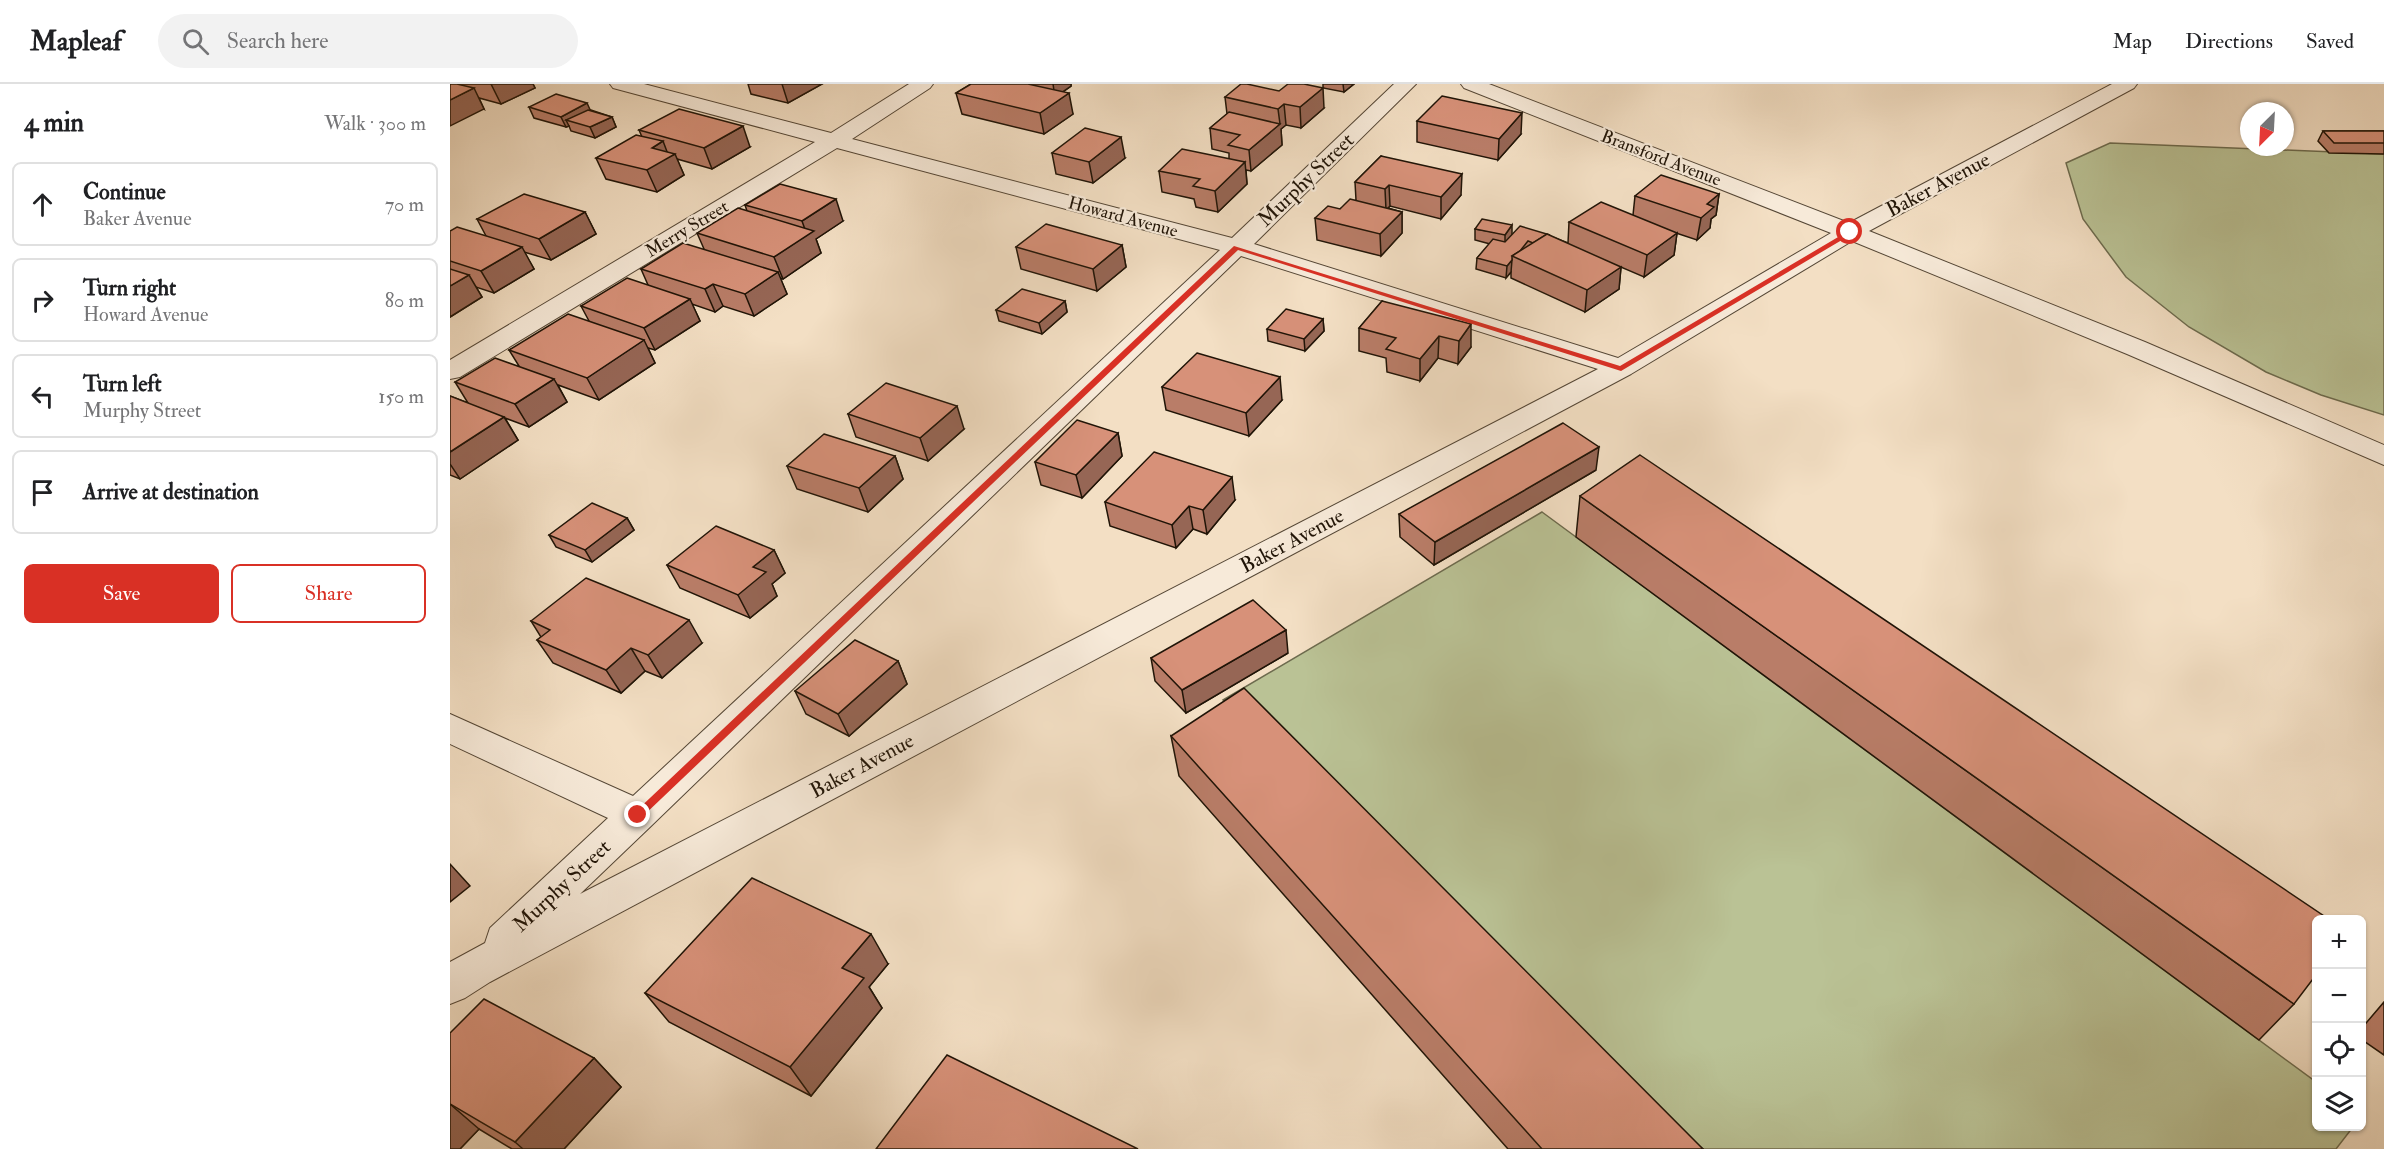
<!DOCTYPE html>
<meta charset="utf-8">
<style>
:root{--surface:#fff;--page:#f2f2f2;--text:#202124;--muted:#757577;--line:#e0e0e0;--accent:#d93025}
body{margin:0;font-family:"IM FELL Double Pica",serif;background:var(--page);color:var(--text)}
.controls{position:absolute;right:18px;bottom:18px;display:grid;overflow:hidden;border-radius:9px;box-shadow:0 2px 4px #0004}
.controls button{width:54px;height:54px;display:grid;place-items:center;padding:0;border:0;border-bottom:2px solid var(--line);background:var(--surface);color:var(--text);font:30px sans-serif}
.compass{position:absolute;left:1790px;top:18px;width:54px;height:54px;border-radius:50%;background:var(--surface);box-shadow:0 2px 4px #0004;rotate:204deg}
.stop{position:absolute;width:18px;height:18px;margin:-14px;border:4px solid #d93025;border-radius:50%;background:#fff}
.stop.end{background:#d93025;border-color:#fff;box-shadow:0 2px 6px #0008}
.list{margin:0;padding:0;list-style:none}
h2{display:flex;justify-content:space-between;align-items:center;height:78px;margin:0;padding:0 24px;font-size:26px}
h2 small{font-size:20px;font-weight:400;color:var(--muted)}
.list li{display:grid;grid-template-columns:39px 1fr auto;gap:18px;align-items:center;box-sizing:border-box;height:84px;margin:0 12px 12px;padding:0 12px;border:2px solid var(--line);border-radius:9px}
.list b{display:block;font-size:22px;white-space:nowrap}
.list p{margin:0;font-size:20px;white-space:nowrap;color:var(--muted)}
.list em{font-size:20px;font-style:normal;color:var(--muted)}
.actions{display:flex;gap:12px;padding:18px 24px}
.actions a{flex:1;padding:14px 0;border:2px solid var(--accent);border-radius:9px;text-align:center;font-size:21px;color:var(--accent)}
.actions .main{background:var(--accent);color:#fff}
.icon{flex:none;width:33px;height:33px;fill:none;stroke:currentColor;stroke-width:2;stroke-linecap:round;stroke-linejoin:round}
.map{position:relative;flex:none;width:1934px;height:1065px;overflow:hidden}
header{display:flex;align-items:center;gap:36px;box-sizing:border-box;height:84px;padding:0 30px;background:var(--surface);border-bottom:2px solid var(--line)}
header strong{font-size:28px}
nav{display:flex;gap:33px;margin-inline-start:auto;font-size:21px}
.search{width:420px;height:54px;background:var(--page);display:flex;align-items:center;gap:15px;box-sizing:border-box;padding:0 21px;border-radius:33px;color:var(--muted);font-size:22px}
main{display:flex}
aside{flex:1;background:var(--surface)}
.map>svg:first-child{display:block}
.green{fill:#bac295;stroke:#6d6b4e;stroke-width:1.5}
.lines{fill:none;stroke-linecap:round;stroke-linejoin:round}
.minor-casing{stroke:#554736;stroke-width:2}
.minor{fill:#f7ead9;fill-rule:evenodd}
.wall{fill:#b97d68;stroke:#201407;stroke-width:1.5}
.shaded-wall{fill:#966655;stroke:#201407;stroke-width:1.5}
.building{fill:#d79179;stroke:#201407;stroke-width:1.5}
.route{fill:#d93025}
.labels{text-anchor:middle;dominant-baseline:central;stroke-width:4.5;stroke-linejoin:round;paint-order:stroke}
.far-street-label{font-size:18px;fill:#201407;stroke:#f7ead9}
.street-label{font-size:21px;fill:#201407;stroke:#f7ead9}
</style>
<header>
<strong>Mapleaf</strong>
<div class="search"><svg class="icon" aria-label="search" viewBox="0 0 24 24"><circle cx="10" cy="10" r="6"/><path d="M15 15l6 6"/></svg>Search here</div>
<nav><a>Map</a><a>Directions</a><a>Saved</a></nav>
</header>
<main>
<aside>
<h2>4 min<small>Walk · 300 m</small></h2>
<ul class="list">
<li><svg class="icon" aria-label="ahead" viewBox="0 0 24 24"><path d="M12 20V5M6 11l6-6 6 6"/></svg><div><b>Continue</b><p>Baker Avenue</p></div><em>70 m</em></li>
<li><svg class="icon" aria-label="right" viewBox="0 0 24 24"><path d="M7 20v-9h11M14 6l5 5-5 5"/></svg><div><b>Turn right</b><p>Howard Avenue</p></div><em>80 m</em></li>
<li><svg class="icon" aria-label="left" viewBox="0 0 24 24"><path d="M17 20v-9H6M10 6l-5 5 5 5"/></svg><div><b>Turn left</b><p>Murphy Street</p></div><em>150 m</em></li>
<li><svg class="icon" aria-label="arrive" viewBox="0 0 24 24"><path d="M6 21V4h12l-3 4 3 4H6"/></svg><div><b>Arrive at destination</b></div></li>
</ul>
<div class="actions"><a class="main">Save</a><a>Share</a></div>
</aside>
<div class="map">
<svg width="1934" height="1065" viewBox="0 0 1934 1065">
<rect width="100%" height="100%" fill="#f3dfc4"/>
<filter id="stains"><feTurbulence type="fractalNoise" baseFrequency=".00333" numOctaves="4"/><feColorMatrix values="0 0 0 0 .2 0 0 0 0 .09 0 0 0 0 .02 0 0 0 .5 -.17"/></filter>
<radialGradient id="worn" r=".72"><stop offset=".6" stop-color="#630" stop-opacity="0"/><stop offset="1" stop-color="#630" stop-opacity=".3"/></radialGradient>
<g class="green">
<path d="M1660,59L1934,70V331L1871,311L1816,288L1739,243L1676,193L1633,135L1616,79Z"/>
<path d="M1092,428L1866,998V1042L1903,1043L1886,1065H1208L773,616Z"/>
</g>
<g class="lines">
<defs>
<path id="minor" d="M160,0H194L381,49L459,0H483L480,4L402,55L782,154L944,0H966L804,160L1168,274L1381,149L1014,4L1011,0H1039L1399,139L1662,0H1687L1684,4L1419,147L1695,258L1934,361V381L1677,270L1402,157L1181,290L40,898L15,914L0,920V878L35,859L40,844L158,734L0,660V630L183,712L770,166L387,64L10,293L0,295V276L365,58L163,4ZM791,172L1148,285L130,810L201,742Z"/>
</defs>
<use href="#minor" class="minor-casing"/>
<use href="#minor" class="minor"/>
</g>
<g class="wall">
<path d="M0,0H83L85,4L51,20L29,14L34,25Z"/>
<path d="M298,0H372L338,19L301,10Z"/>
<path d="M521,0H621V2L613,8L623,30L594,50L512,30L506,9Z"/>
<path d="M873,0H904L894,8L873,4Z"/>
<path d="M775,13L874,24L851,44L836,41L831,45L832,61L801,87L796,86L797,100L768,128L746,123L744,115L712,108L709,87L779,75V69L762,65L760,44L777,30Z"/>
<path d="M79,23L141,26L162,33L166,43L145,54L121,47L119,42L116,43L84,34Z"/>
<path d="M967,37L1071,50L1048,76L967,58Z"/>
<path d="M189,46L300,63L262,85L227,75L234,91L207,108L156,95L146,74L192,53Z"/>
<path d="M1873,47H1934V70L1879,69L1868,57Z"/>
<path d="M602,69L675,74L643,99L606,90Z"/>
<path d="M931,72L1011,111L991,135L940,122L938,124L952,128V149L931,172L867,156L865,134L890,125L906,116L905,98Z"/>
<path d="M1269,110L1266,131L1261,135L1260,144L1247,156L1226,149H1227L1224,171L1194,193L1171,183L1169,205L1135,228L1061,194V188L1056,194L1026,185L1027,174L1040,160L1025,156V145L1062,151L1100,152L1118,159L1119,138L1183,131L1185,112Z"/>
<path d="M295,121L393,137L366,155L371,169L333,195L330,194L337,210L304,232L273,222L265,228L242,220L250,237L205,266L198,264L205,279L149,316L108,301L117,318L79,343L55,334L68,356L10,395L0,391V312L18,319L5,298L69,282L59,266L139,237L131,222L198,201L191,185L254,165L247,149L297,127Z"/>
<path d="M135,128L146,150L101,176L74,168L84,185L44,209L26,203L32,213L0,233V147L36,152L27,135Z"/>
<path d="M672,161L676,183L647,207L571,185L566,163Z"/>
<path d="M615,217L617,228L592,250L549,237L546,226Z"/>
<path d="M932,217L1021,263L1008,280L988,274L970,297L937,288L936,274L909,267V244Z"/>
<path d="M873,235L874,247L855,267L818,257L817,245Z"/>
<path d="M712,303L832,316L799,352L716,326Z"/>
<path d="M398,330L514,345L478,377L406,353Z"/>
<path d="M668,349L672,372L632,414L591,401L585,378Z"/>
<path d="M445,372L453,395L418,428L347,405L337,382Z"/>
<path d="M1146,386L984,481L950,453L949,430Z"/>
<path d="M1130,412L1844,920L1809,956L1126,453Z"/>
<path d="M785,416L757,450L743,445L726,464L660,442L655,418Z"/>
<path d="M177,434L184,446L142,478L106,463L99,451Z"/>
<path d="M324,466L335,489L322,500L327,512L300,534L230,504L217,481Z"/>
<path d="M81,537L252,559L212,594L195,587L171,609L103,579L87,556L91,553Z"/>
<path d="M838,569L736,629L705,597L701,574Z"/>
<path d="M448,577L457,600L399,652L356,630L345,607Z"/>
<path d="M721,652L1253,1065H1058L729,692Z"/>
<path d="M438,880L419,903L432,924L361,1012L219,938L195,909Z"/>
<path d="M1934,918V971L1911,955V945Z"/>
<path d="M0,949L144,974L171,1003L114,1065H62L29,1045L10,1065H0Z"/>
</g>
<g class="shaded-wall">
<path d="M41,0H83L85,4L51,20Z"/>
<path d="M332,0H372L338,19Z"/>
<path d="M603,0H621V2L605,13Z"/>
<path d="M893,0H904L894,8Z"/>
<path d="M24,4L34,25L0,42V16Z"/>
<path d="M873,4L874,24L851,44L850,23Z"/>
<path d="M619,9L623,30L594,50L590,29Z"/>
<path d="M137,19L142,30L116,36L119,42L116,43L111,33Z"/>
<path d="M834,20L836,41L831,45L832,61L801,87L799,66L830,40L828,25Z"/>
<path d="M1072,29L1071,50L1048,76L1049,55Z"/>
<path d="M162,33L166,43L145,54L140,43Z"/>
<path d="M293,42L300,63L262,85L254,64Z"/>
<path d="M671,53L675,74L643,99L639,78Z"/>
<path d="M213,57L219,73L225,70L234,91L207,108L197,86L202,64Z"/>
<path d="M795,78L797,100L768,128L765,107Z"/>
<path d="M1012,90L1011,111L991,135V113Z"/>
<path d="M939,101L940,122L936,126L935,105Z"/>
<path d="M1269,110L1266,131L1261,135L1260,144L1247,156L1251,134L1257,120Z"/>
<path d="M386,115L393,137L366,155L371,169L333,195L324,173L357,151L352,137Z"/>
<path d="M135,128L146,150L101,176L89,155Z"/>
<path d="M952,128V149L931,172L930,150Z"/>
<path d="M1062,141V153L1055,163V151Z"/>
<path d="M1227,149L1224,171L1194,193L1197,171Z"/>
<path d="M672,161L676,183L647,207L643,185Z"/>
<path d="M72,163L84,185L44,209L31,187Z"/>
<path d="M1062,176L1061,188L1056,194L1057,182Z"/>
<path d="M1171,183L1169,205L1135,228L1137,206Z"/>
<path d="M328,188L337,210L304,232L295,210Z"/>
<path d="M19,191L32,213L0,233V202Z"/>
<path d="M263,200L273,222L265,228L255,205Z"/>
<path d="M240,215L250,237L205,266L194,244Z"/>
<path d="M615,217L617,228L592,250L589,239Z"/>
<path d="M873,235L874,247L855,267L854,255Z"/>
<path d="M1021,240V263L1008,280L1009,257Z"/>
<path d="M989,252L988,274L970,297V275Z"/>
<path d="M194,256L205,279L149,316L137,294Z"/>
<path d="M830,293L832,316L799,352L796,329Z"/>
<path d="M104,295L117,318L79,343L65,320Z"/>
<path d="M507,322L514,345L478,377L470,354Z"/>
<path d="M54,333L68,356L10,395L0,380V368Z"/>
<path d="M668,349L672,372L632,414L626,391Z"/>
<path d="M1149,363L1146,386L984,481L985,458Z"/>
<path d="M445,372L453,395L418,428L409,404Z"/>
<path d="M782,393L785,416L757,450L753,426Z"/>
<path d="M739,422L743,445L726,464L722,441Z"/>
<path d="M177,434L184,446L142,478L135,466Z"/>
<path d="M324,466L335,489L322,500L327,512L300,534L288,511L303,483Z"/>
<path d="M239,536L252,559L212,594L198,571Z"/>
<path d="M836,546L838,569L736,629L732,606Z"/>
<path d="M181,564L195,587L171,609L156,586Z"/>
<path d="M448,577L457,600L399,652L388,630Z"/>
<path d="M0,780L20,802L0,818Z"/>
<path d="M421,850L438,880L419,903L432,924L361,1012L340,983L392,884Z"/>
<path d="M144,974L171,1003L114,1065H73L65,1058Z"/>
<path d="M0,1020L29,1045L10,1065H0Z"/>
</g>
<g class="building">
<path d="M0,0H7L24,4L0,16Z"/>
<path d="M521,0H578L619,9L590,29L506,9Z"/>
<path d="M791,0H797L829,7L838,0H854L873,4L850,23L834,20L828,25L775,13Z"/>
<path d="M106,10L137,19L111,33L79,23Z"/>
<path d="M992,12L1072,29L1049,55L967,37Z"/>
<path d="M229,25L293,42L254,64L189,46Z"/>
<path d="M138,26L162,33L140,43L116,36Z"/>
<path d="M779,28L830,40L799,66L778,61L790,51L760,44Z"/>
<path d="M635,44L671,53L639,78L602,69Z"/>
<path d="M1873,47H1934V59H1884Z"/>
<path d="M186,51L213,57L202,64L225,70L197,86L146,74Z"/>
<path d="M732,65L795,78L765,107L743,102L750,95L709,87Z"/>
<path d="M931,72L1012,90L991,113L939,101L935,105L905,98Z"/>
<path d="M1211,91L1269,110L1257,120L1264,123L1251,134L1185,112Z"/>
<path d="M330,100L386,115L352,137L295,121Z"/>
<path d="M74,110L135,128L89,155L27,135Z"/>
<path d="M900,115L952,128L930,150L865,134L878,122L890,125Z"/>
<path d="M1151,118L1227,149L1197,171L1119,138Z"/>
<path d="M288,124L364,147L324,173L247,149Z"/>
<path d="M1032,135L1062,141L1055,151L1025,145Z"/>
<path d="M596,140L672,161L643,185L566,163Z"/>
<path d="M1070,142L1100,151L1097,150L1083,159L1078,157L1070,167L1062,172V176L1057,182L1027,174L1043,155L1055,158Z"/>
<path d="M7,143L72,163L31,187L0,177V147Z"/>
<path d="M1097,150L1171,183L1137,206L1062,172Z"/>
<path d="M233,159L328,188L295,210L263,200L255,205L191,185Z"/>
<path d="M0,185L19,191L0,202Z"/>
<path d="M177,194L240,215L194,244L131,222Z"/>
<path d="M572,205L615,217L589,239L546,226Z"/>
<path d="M932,217L1021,240L1009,257L989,252L970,275L936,265L946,254L909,244Z"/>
<path d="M836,225L873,235L854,255L817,245Z"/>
<path d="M118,230L194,256L137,294L59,266Z"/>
<path d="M747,269L830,293L796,329L712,303Z"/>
<path d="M45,274L104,295L65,320L5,298Z"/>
<path d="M436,299L507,322L470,354L398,330Z"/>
<path d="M0,312L54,333L0,368Z"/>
<path d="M627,336L668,349L626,391L585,378Z"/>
<path d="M1113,339L1149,363L985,458L949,430Z"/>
<path d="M374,350L445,372L409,404L337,382Z"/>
<path d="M704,368L782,393L753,426L739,422L722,441L655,418Z"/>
<path d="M1190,371L1880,836H1866V891L1844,920L1130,412Z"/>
<path d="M142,419L177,434L135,466L99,451Z"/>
<path d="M266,442L324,466L303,483L316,488L288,511L217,481Z"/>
<path d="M136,494L239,536L198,571L181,564L156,586L87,556L100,546L81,537Z"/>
<path d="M803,516L836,546L732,606L701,574Z"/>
<path d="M405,556L448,577L388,630L345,607Z"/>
<path d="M794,604L1253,1065H1092L721,652Z"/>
<path d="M302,794L421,850L392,884L414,894L340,983L195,909Z"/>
<path d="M34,915L144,974L65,1058L0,1020V949Z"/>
<path d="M497,971L688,1065H426Z"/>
</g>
<path class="route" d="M1400,146L1402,150L1171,287L788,166L191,734L188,736L182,731L784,162L1170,282Z"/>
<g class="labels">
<g class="far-street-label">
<text transform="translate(1211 74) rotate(21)">Bransford Avenue</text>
<text transform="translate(673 133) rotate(15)">Howard Avenue</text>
<text transform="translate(237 145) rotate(-31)">Merry Street</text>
</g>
<g class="street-label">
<text transform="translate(856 96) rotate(-44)">Murphy Street</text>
<text transform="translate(1488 101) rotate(-28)">Baker Avenue</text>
<text transform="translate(842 457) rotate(-28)">Baker Avenue</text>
<text transform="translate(412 682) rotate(-28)">Baker Avenue</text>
<text transform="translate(112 802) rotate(-43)">Murphy Street</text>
</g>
</g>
<rect width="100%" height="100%" filter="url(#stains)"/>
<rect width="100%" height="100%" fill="url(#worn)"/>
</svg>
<div class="controls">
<button>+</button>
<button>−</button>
<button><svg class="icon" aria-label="locate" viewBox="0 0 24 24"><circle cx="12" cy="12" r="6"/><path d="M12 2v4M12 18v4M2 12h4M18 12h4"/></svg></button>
<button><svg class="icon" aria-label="layers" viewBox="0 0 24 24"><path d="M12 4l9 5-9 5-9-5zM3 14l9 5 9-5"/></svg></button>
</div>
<svg class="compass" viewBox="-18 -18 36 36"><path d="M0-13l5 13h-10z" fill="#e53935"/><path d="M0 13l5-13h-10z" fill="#757577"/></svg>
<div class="stop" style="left:1400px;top:148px"></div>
<div class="stop end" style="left:188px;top:731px"></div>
</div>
</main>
